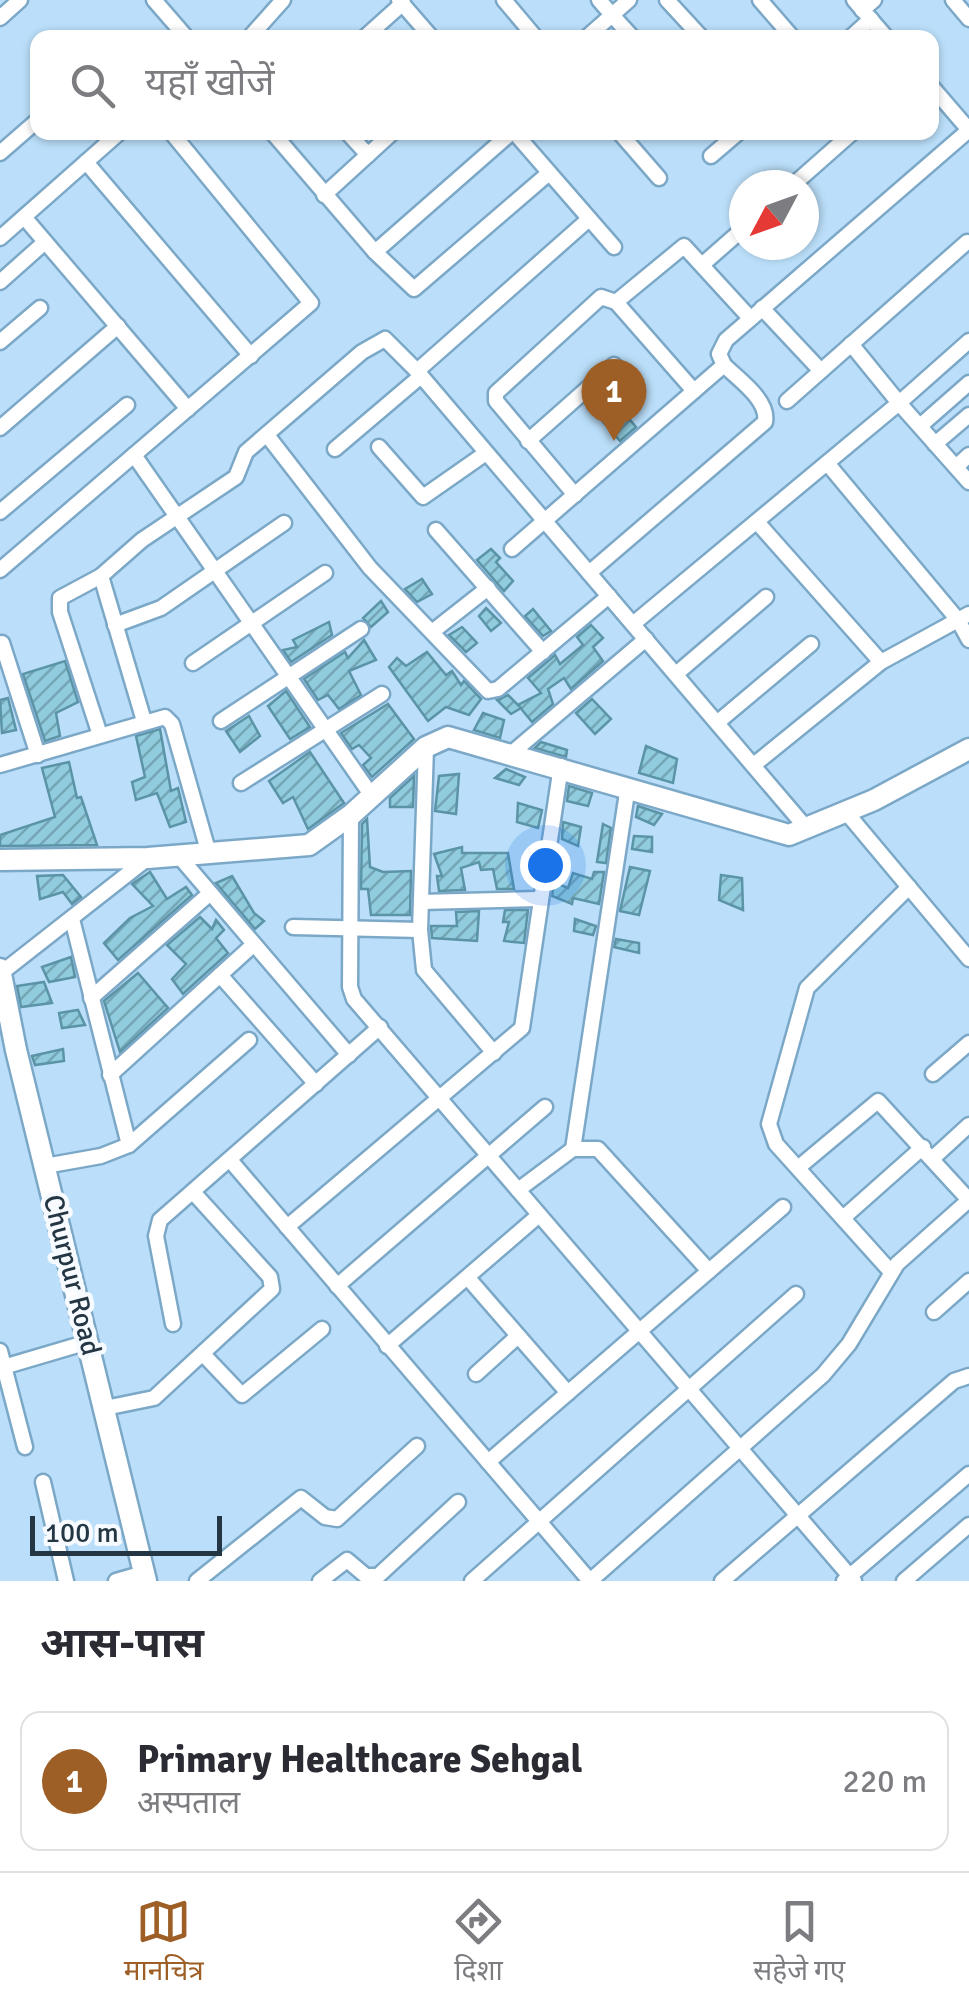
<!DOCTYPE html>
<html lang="hi">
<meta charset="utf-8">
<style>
:root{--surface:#fff;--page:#f2f2f3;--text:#2b2b33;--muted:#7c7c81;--line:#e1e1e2;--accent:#9d5f25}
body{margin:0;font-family:Signika,"Noto Sans Devanagari",sans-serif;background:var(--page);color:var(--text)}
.compass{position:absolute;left:729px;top:170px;width:90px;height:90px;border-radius:50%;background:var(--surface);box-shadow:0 2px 8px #0004;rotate:229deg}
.scale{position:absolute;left:30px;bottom:25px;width:192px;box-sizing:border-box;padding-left:10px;border:5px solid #243643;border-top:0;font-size:28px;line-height:35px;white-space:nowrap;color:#243643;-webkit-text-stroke:8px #f7fbff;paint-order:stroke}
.you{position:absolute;left:545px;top:865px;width:35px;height:35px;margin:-25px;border:8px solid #fff;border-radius:50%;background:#1a73e8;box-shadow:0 0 0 15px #1a73e833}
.badge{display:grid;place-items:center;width:65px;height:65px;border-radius:50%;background:var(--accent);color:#fff;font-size:32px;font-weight:700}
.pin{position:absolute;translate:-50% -82px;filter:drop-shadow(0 2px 5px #0008)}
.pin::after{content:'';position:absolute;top:52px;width:35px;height:30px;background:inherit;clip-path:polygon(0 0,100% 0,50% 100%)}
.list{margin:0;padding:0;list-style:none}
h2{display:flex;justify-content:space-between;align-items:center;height:130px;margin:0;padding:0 40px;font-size:42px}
h2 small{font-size:32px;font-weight:400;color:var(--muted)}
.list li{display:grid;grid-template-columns:65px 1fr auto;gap:30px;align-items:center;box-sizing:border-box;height:140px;margin:0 20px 20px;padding:0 20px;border:2px solid var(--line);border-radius:20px}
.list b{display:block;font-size:38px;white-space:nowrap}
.list p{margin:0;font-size:32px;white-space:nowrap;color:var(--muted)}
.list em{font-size:32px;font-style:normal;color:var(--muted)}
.icon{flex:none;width:55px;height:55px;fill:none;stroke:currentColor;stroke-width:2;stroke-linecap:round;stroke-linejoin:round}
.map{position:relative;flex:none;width:969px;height:1581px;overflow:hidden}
.search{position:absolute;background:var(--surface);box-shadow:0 2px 8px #0004;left:30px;right:30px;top:30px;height:110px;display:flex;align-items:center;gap:25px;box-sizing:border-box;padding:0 35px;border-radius:20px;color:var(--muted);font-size:38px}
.sheet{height:290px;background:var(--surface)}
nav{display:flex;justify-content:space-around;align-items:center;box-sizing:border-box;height:140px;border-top:2px solid var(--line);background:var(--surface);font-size:28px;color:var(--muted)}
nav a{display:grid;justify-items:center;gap:5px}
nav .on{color:var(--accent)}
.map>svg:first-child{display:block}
.building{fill:url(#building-hatch);stroke:#5a94a6;stroke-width:2.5}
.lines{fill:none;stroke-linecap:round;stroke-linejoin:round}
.street-casing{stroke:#7ca8c8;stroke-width:19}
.secondary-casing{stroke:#7ca8c8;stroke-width:25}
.street{stroke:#fff;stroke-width:14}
.secondary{stroke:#fff;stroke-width:20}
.labels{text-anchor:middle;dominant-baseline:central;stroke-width:9;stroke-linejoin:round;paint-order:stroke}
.street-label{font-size:28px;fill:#243643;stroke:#f7fbff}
</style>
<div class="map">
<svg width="969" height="1581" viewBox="0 0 969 1581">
<defs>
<pattern id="building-hatch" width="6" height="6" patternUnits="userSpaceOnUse" patternTransform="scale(2.5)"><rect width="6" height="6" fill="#90cbde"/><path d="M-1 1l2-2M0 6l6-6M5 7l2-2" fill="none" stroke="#75a6b6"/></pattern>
</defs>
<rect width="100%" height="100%" fill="#bbdffa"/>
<g class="building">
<path d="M616,403L636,427L620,441L599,417Z"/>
<path d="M491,549L500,558L496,562L513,581L504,591L477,560Z"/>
<path d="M422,579L432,594L417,602L405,589Z"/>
<path d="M381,601L388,612L371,627L363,618Z"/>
<path d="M486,608L501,623L491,631L479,616Z"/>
<path d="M533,609L551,631L543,636L525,616Z"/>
<path d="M329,622L332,635L291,662L283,650L297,647L293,640Z"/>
<path d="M591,625L603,638L593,647L603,661L571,689L564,678L548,689L553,704L532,722L518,705L541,693L528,678L555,655L560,664L583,645L577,637Z"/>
<path d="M462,627L477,643L466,652L449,635Z"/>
<path d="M364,640L376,660L349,671L361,695L339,709L328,695L318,700L304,679L345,652L348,658Z"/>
<path d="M427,652L446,675L452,671L461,685L464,681L481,699L469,715L446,707L428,721L389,667L397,658L406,666Z"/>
<path d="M65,661L78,702L56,713L60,736L45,741L23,674Z"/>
<path d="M286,691L310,727L290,739L268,706Z"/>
<path d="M508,695L521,708L511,714L497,700Z"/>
<path d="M8,698L16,730L2,733L0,700Z"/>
<path d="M592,699L611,719L595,734L576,713Z"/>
<path d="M388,704L414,739L372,777L363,765L371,758L359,745L352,749L341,733Z"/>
<path d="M483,713L504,720L500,738L474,730Z"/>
<path d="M249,716L260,736L240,752L226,731Z"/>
<path d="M160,729L171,791L178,788L186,822L170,827L157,793L136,800L132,782L145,777L136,736Z"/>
<path d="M541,742L567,750L566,757L535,748Z"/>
<path d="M646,746L677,759L673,783L639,773Z"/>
<path d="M310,752L344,803L308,829L293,797L283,803L269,781Z"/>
<path d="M69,762L77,798L81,797L97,845L0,846V835L55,817L42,768Z"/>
<path d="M506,769L525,777L519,785L495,778Z"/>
<path d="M459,774L456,814L435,811L439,776Z"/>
<path d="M414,776L413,807H390V798Z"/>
<path d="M569,786L592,793L588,806L567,801Z"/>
<path d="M518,803L542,810L538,828L517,822Z"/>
<path d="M638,806L662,814L654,825L636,817Z"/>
<path d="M367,819L370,867L383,872L411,871L410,915H371L368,889H361L362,824Z"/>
<path d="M563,822L581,827L578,846L562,839Z"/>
<path d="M603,824L611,828L606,863L597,862Z"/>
<path d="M634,836L652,837V852L632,849Z"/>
<path d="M462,847V853H508L514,889H497L493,869L481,870L479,862L461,868L465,890L439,891L437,876H442L434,854Z"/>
<path d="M630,867L650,871L639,915L620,911Z"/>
<path d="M150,872L167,899L186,887L192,895L118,960L104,943L130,918L153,906L132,884Z"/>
<path d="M594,872H604L599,904L573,898L572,904L552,896L554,882L568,888L573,873L592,879Z"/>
<path d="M63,875L81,897L72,904L63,892L40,899L37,876Z"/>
<path d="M721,875L742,878L743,910L719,900Z"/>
<path d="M232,876L254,913L264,921L255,929L216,883Z"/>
<path d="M505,910H528L524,943L504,941L509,922H503Z"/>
<path d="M479,911L477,941L432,938L431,926H457L456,912Z"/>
<path d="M200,917L212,929L216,920L224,930L216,938L228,953L183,994L172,979L186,964L167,945Z"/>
<path d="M575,919L596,926L593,935L574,931Z"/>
<path d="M616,939L639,943V953L614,947Z"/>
<path d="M71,957L75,977L49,982L42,967Z"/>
<path d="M138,973L168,1008L120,1052L104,1001Z"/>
<path d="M44,982L52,1003L21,1007L17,986Z"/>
<path d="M78,1010L85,1025L62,1028L59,1013Z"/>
<path d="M63,1049L64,1061L35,1065L32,1056Z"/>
</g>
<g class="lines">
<defs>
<g id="street">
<path d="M154,0L187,38"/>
<path d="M399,0L432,38"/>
<path d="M504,0L536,38"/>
<path d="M629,0L612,15L633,38"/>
<path d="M667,0L702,38"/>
<path d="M760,0L793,38"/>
<path d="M854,0L887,38"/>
<path d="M953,0L969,19"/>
<path d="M862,10L874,0"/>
<path d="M0,18L20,0"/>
<path d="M249,38L283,0"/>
<path d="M364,38L403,3"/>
<path d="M586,38L612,15L599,0"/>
<path d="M850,38L871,19"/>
<path d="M272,132L375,252L414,289L549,173"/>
<path d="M347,132L368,155"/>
<path d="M514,132L614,247"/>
<path d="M619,132L659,178"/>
<path d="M0,153L38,120"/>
<path d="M711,156L739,132"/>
<path d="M86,162L251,356"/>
<path d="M793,185L853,132"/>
<path d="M324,195L393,132"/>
<path d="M24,217L188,409"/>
<path d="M0,238L120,132"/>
<path d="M375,252L512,132"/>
<path d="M703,264L744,228"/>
<path d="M0,282L45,242"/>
<path d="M762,308L821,371"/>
<path d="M0,342L40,308"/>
<path d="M851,344L899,403L969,341"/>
<path d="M724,365L719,354L726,340L969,130L932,87"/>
<path d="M417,371L589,219"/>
<path d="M694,391L616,302L684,246L750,318"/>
<path d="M787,401L967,242"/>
<path d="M920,426L969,383"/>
<path d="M0,428L118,326"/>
<path d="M267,435L370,568L488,691L498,689L609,596"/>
<path d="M528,441L614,365"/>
<path d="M935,444L969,415"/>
<path d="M379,447L423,497L486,453"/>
<path d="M335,449L421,376"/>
<path d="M134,455L372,796"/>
<path d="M827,463L958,620L969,640"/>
<path d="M956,467L969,455"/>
<path d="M575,495L496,401V393L601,297L616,302"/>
<path d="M0,512L127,405"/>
<path d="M757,522L881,662"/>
<path d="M436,530L543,652"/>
<path d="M512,549L724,365C739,380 769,400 765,422L589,573"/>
<path d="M0,570L311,303L171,132"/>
<path d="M101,576L144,721"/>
<path d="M633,624L899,403L969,482"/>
<path d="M115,625L161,608L284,523"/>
<path d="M432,632L488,588"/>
<path d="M2,643L38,755"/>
<path d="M193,663L325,573"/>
<path d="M676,674L766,597"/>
<path d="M221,721L361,629"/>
<path d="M718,722L811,644"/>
<path d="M100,735L60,612V598L101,576L142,540L236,477L246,452L362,352L385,339L417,371L808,830"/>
<path d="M426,747L420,930L424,970L494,1053"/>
<path d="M513,752L646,639"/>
<path d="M755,764L881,662L969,614"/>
<path d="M0,765L165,717L172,724L209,854"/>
<path d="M241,783L382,694"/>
<path d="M846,812L969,959"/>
<path d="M351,815L350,987L354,999L854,1581"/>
<path d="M178,855L349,1055"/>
<path d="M421,902L539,899"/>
<path d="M72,919L129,1145"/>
<path d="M293,927L420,930"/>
<path d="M0,974L148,858"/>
<path d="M220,975L316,1084"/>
<path d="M91,998L208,895"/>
<path d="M933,1074L969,1043"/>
<path d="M110,1075L252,946"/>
<path d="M573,1149L628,786"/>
<path d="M933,1158L969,1125"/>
<path d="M230,1160L590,1581"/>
<path d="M45,1166L101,1156L129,1145L249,1040"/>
<path d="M799,1167L878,1101L969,1200"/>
<path d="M518,1190L573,1149H598L709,1271"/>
<path d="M843,1218L923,1147"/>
<path d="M287,1227L522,1028L561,766"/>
<path d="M891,1272L776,1144L769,1124L807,988L909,887"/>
<path d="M468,1278L568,1393"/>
<path d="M337,1286L545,1107"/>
<path d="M934,1312L969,1281"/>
<path d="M173,1324L156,1236L160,1220L380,1027"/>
<path d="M387,1346L539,1215"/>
<path d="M0,1351L25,1447"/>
<path d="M203,1354L242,1395L322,1329"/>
<path d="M0,1368L88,1342"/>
<path d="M476,1374L518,1336"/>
<path d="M105,1408L154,1398L272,1289L270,1277L193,1192"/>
<path d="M488,1462L783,1207"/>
<path d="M43,1482L66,1581"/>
<path d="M116,1581L144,1573"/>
<path d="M197,1581L301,1498L325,1517L337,1519L417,1446"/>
<path d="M320,1581L347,1560L366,1576H378L458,1502"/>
<path d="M472,1581L796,1294"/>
<path d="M590,1581L823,1375L849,1344L897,1264L969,1200"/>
<path d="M722,1581L954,1381L969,1376"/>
<path d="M844,1581L969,1474"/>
<path d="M904,1581L969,1525"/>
</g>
<g id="secondary">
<path d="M0,860L148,858L309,845L351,815L426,747L448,737L789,835L874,800L969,749"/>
<path d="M0,969L16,1050L146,1581"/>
</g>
</defs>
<use href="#street" class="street-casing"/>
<use href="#secondary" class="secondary-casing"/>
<use href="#street" class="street"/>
<use href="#secondary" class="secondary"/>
</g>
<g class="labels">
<g class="street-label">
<text transform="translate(72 1275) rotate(76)">Churpur Road</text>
</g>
</g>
</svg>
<svg class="compass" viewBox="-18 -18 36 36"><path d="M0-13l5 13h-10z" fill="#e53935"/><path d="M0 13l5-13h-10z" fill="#7c7c81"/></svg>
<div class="scale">100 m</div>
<div class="you"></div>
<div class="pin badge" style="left:614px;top:441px">1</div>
<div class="search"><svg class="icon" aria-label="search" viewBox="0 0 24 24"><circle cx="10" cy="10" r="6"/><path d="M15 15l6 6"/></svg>यहाँ खोजें</div>
</div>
<section class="sheet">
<h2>आस-पास<small></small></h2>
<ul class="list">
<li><span class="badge">1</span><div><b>Primary Healthcare Sehgal</b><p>अस्पताल</p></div><em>220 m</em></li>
</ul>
</section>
<nav>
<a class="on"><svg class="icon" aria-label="map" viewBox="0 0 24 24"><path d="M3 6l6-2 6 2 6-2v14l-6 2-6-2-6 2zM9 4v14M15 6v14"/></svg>मानचित्र</a>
<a><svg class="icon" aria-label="directions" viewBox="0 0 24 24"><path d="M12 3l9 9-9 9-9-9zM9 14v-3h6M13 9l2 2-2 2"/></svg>दिशा</a>
<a><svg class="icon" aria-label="saved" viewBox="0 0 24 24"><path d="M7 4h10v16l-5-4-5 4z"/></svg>सहेजे गए</a>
</nav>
